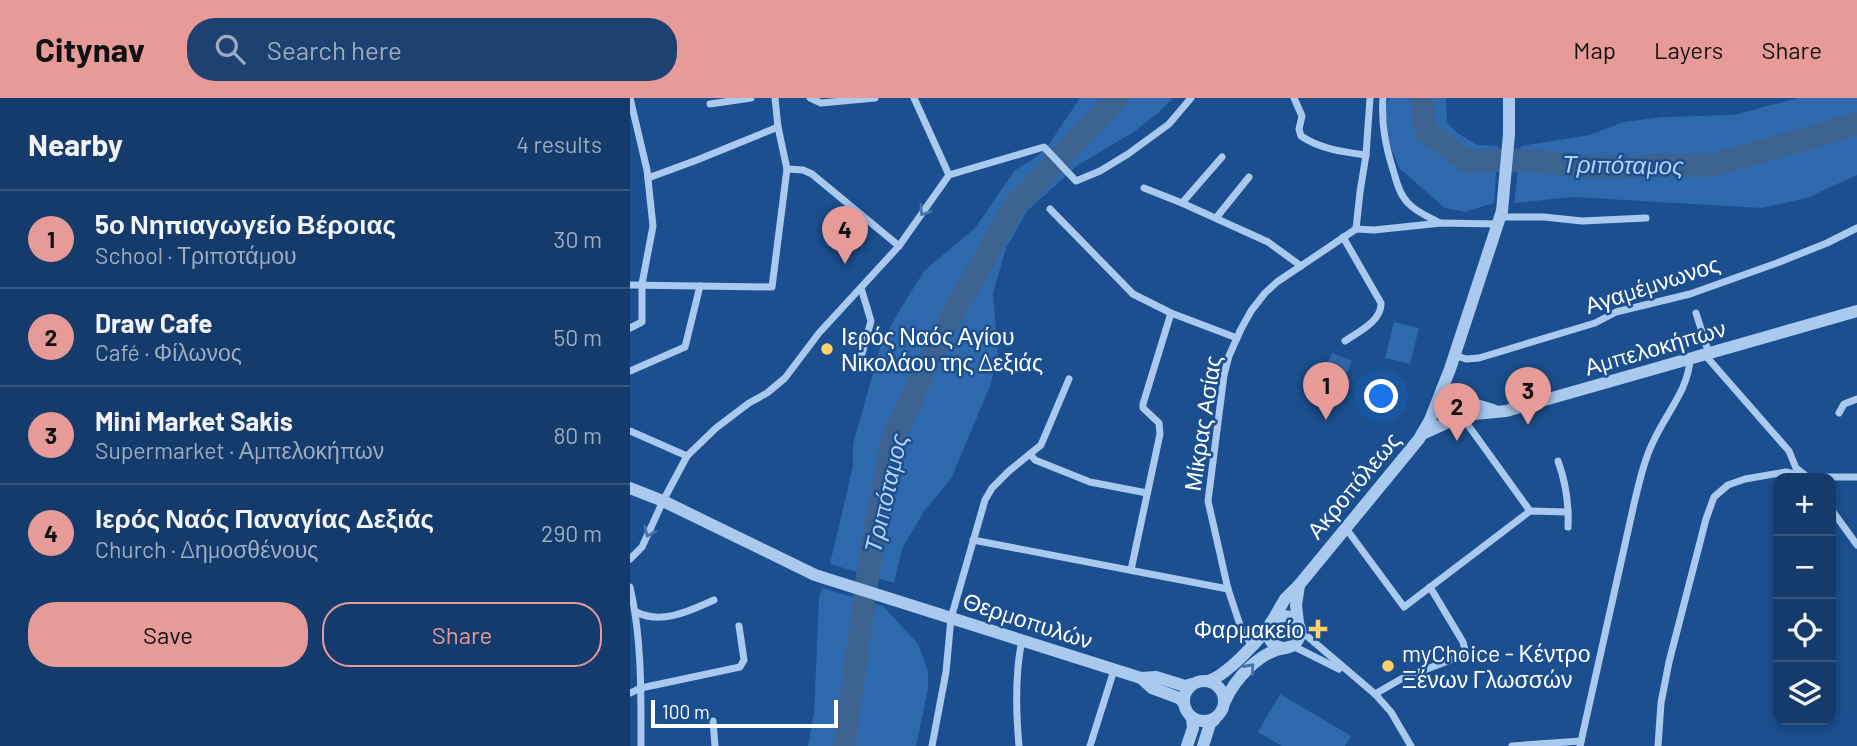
<!DOCTYPE html>
<meta charset="utf-8">
<style>
:root{--surface:#143b6b;--page:#1d4271;--text:#f1f3f6;--muted:#9dadc1;--line:#33557e;--accent:#e69b98}
body{margin:0;font-family:Barlow,sans-serif;background:var(--page);color:var(--text)}
.controls{position:absolute;right:21px;bottom:21px;display:grid;overflow:hidden;border-radius:14px;box-shadow:0 4px 10px #0003}
.controls button{width:63px;height:63px;display:grid;place-items:center;padding:0;border:0;border-bottom:2px solid var(--line);background:var(--surface);color:var(--text);font:35px sans-serif}
.scale{position:absolute;left:21px;bottom:18px;width:187px;box-sizing:border-box;padding-left:7px;border:4px solid #fff;border-top:0;font-size:19px;line-height:24px;white-space:nowrap;color:#fff;-webkit-text-stroke:5px #1b4f8f;paint-order:stroke}
.you{position:absolute;left:752px;top:299px;width:24px;height:24px;margin:-18px;border:5px solid #fff;border-radius:50%;background:#1a73e8;box-shadow:0 0 0 10px #1a73e833}
.badge{display:grid;place-items:center;width:46px;height:46px;border-radius:50%;background:var(--accent);color:#111;font-size:23px;font-weight:700}
.pin{position:absolute;translate:-50% -58px;filter:drop-shadow(0 2px 4px #0008)}
.pin::after{content:'';position:absolute;top:37px;width:24px;height:21px;background:inherit;clip-path:polygon(0 0,100% 0,50% 100%)}
.list{margin:0;padding:0;list-style:none}
h2{display:flex;justify-content:space-between;align-items:center;height:91px;margin:0;padding:0 28px;font-size:30px}
h2 small{font-size:23px;font-weight:400;color:var(--muted)}
.list li{display:grid;grid-template-columns:46px 1fr auto;gap:21px;align-items:center;box-sizing:border-box;height:98px;padding:0 28px;border-top:2px solid var(--line)}
.list b{display:block;font-size:26px;white-space:nowrap}
.list p{margin:0;font-size:23px;white-space:nowrap;color:var(--muted)}
.list em{font-size:23px;font-style:normal;color:var(--muted)}
.actions{display:flex;gap:14px;padding:21px 28px}
.actions a{flex:1;padding:16px 0;border:2px solid var(--accent);border-radius:28px;text-align:center;font-size:24px;color:var(--accent)}
.actions .main{background:var(--accent);color:#111}
.icon{flex:none;width:38px;height:38px;fill:none;stroke:currentColor;stroke-width:2;stroke-linecap:round;stroke-linejoin:round}
.map{position:relative;flex:none;width:1227px;height:648px;overflow:hidden}
header{display:flex;align-items:center;gap:42px;box-sizing:border-box;height:98px;padding:0 35px;background:var(--accent);color:#111}
header strong{font-size:33px}
nav{display:flex;gap:38px;margin-inline-start:auto;font-size:24px}
.search{width:490px;height:63px;background:var(--page);display:flex;align-items:center;gap:18px;box-sizing:border-box;padding:0 24px;border-radius:28px;color:var(--muted);font-size:26px}
main{display:flex}
aside{flex:1;background:var(--surface)}
.map>svg:first-child{display:block}
.green{fill:#2e69ad}
.lines{fill:none;stroke-linecap:round;stroke-linejoin:round}
.river{stroke:#3c6290;stroke-width:23}
.minor{stroke:#a9c9ee;stroke-width:7}
.tertiary{stroke:#a9c9ee;stroke-width:12}
.oneway{stroke:#4674ac}
.poi-dot{fill:#ffd166;stroke:#1b4f8f;stroke-width:2.5}
.labels{text-anchor:middle;dominant-baseline:central;stroke-width:5;stroke-linejoin:round;paint-order:stroke}
.street-label{font-size:23px;fill:#fff;stroke:#1b4f8f}
.poi-label{font-size:23px;fill:#fff;stroke:#1b4f8f;text-anchor:start}
.water-label{font-size:24px;font-style:italic;fill:#b5d3f5;stroke:#1b4f8f}
</style>
<header>
<strong>Citynav</strong>
<div class="search"><svg class="icon" aria-label="search" viewBox="0 0 24 24"><circle cx="10" cy="10" r="6"/><path d="M15 15l6 6"/></svg>Search here</div>
<nav><a>Map</a><a>Layers</a><a>Share</a></nav>
</header>
<main>
<aside>
<h2>Nearby<small>4 results</small></h2>
<ul class="list">
<li><span class="badge">1</span><div><b>5ο Νηπιαγωγείο Βέροιας</b><p>School · Τριποτάμου</p></div><em>30 m</em></li>
<li><span class="badge">2</span><div><b>Draw Cafe</b><p>Café · Φίλωνος</p></div><em>50 m</em></li>
<li><span class="badge">3</span><div><b>Mini Market Sakis</b><p>Supermarket · Αμπελοκήπων</p></div><em>80 m</em></li>
<li><span class="badge">4</span><div><b>Ιερός Ναός Παναγίας Δεξιάς</b><p>Church · Δημοσθένους</p></div><em>290 m</em></li>
</ul>
<div class="actions"><a class="main">Save</a><a>Share</a></div>
</aside>
<div class="map">
<svg width="1227" height="648" viewBox="0 0 1227 648">
<rect width="100%" height="100%" fill="#1b4f8f"/>
<g class="green">
<path d="M450,0H543L528,15L502,35L448,67L397,113L376,150L363,195L368,257L360,288L321,381L294,413L272,451L264,485L200,466L223,368V346L251,247L270,211L295,172L345,130L385,72L408,58L419,46Z"/>
<path d="M759,0H816L817,24L826,34L847,47L868,48L864,105L835,114L815,110L770,71L760,48L755,11Z"/>
<path d="M1168,0H1227V77L1177,100L1131,110L943,99L884,105L891,48L959,37L994,24L1033,19L1103,17Z"/>
<path d="M764,224L789,230L780,266L755,260Z"/>
<path d="M702,255L722,263L705,303L685,294Z"/>
<path d="M192,490L253,508L288,546L298,573V591L286,648H178L184,616L189,500Z"/>
<path d="M650,596L721,638L715,648H652L628,634Z"/>
</g>
<g class="lines">
<g class="river">
<path d="M791,0L796,33L836,63L891,62L961,69L1083,67L1227,26"/>
<path d="M214,648L240,461L262,343L312,235L384,108L487,0"/>
</g>
<g class="minor">
<path d="M0,0L17,72L23,128L12,186V224L0,230"/>
<path d="M180,0L191,5L245,0"/>
<path d="M284,0L319,77"/>
<path d="M664,0L672,18L669,31L671,38C690,51 714,54 736,57"/>
<path d="M753,0C751,27 756,50 764,75C767,85 770,97 778,105C786,114 799,119 810,125"/>
<path d="M80,6L121,0"/>
<path d="M157,71L173,72L182,76L269,148"/>
<path d="M319,77L414,49L446,83L470,73L498,56L539,26L561,0"/>
<path d="M18,80L67,62L148,29"/>
<path d="M514,90L552,105L638,144L671,168"/>
<path d="M552,105L592,59"/>
<path d="M420,111L503,196L541,215L607,240"/>
<path d="M870,119H914L952,123L1016,120"/>
<path d="M586,120L619,79"/>
<path d="M726,131L730,94L736,57L740,0"/>
<path d="M713,139L751,205C752,223 728,234 715,243"/>
<path d="M0,187L142,189L157,71L148,29L145,0"/>
<path d="M1066,215L1079,256"/>
<path d="M824,257L836,261L849,260L965,225L986,214L1060,196L1147,165L1197,145L1227,130"/>
<path d="M1075,257L1159,353L1166,370L1175,377"/>
<path d="M228,270L241,223L231,190"/>
<path d="M0,273L55,249L70,188"/>
<path d="M1209,315L1214,306L1227,301"/>
<path d="M834,317L838,327L900,413"/>
<path d="M0,333L57,358"/>
<path d="M400,356L405,362L460,384L517,395"/>
<path d="M928,363C936,385 939,406 938,429"/>
<path d="M1201,411L1227,447"/>
<path d="M715,429L774,509L900,413L938,414"/>
<path d="M343,442L598,491"/>
<path d="M0,461L12,449L33,403L57,358L86,330L119,305L137,295L155,280L189,235L269,148L319,77"/>
<path d="M501,472L530,336L529,325L513,310V306L541,215"/>
<path d="M0,489C12,541 11,595 11,648"/>
<path d="M6,514C32,527 59,513 84,502"/>
<path d="M669,527L677,538L745,596L761,614L781,648"/>
<path d="M622,548L611,530L598,491L578,403L594,277L599,258L611,231L621,213L635,195L647,184L726,131L744,132L811,125L868,126"/>
<path d="M660,549L667,550L709,571"/>
<path d="M0,595L11,590L110,569L114,562L109,528"/>
<path d="M745,596L771,581L836,556L833,544L800,489"/>
<path d="M83,623L85,648"/>
<path d="M302,648L316,574L321,520L355,402L362,390L379,373L411,347L439,281"/>
<path d="M389,648C386,615 385,575 392,542"/>
<path d="M460,648L484,572"/>
<path d="M882,648L951,643"/>
<path d="M950,648L1004,406C1009,385 1014,362 1024,342C1036,316 1059,290 1060,261"/>
<path d="M1028,648L1031,605L1039,564L1076,421L1084,399L1098,387L1115,381L1156,374L1177,379H1227"/>
</g>
<g class="tertiary">
<path d="M812,291L843,306L863,312"/>
<path d="M792,336L834,317L876,313L1227,213"/>
<path d="M0,390L33,403L185,477L511,580L526,579L555,588L562,586"/>
<circle cx="654" cy="534" r="16"/>
<path d="M641,525L655,501L669,487L789,341L800,322L820,271L872,113L879,36V0"/>
<path d="M668,525L666,507L669,487"/>
<path d="M511,580L522,590L549,600L554,605"/>
<circle cx="574" cy="603" r="20"/>
<path d="M578,583C596,578 627,544 639,529"/>
<path d="M595,603C605,581 630,553 655,550"/>
<path d="M557,648L563,630L562,620"/>
<path d="M573,648L580,626L585,621"/>
</g>
</g>
<defs><path id="oneway-chevron" d="M-2-3.5L2.5 0L-2 3.5" fill="none" stroke-width="1.6" stroke-linecap="round" stroke-linejoin="round" transform="scale(1.75)"/></defs>
<g class="oneway">
<use href="#oneway-chevron" transform="translate(294 113) rotate(125)"/>
<use href="#oneway-chevron" transform="translate(19 434) rotate(114)"/>
<use href="#oneway-chevron" transform="translate(620 570) rotate(-48)"/>
</g>
<g class="poi-dot">
<circle cx="197" cy="251" r="7"/>
<path d="M684.5 520.5h7v7h7v7h-7v7h-7v-7h-7v-7h7z"/>
<circle cx="758" cy="568" r="7"/>
</g>
<g class="labels">
<g class="street-label">
<text transform="translate(1022 186) rotate(-18)">Αγαμέμνωνος</text>
<text transform="translate(1025 249) rotate(-16)">Αμπελοκήπων</text>
<text transform="translate(572 325) rotate(-81)">Μίκρας Ασίας</text>
<text transform="translate(723 387) rotate(-50)">Ακροπόλεως</text>
<text transform="translate(398 522) rotate(18)">Θερμοπυλών</text>
</g>
<g class="poi-label">
<text x="211" y="238">Ιερός Ναός Αγίου<tspan x="211" dy="26">Νικολάου της Δεξιάς</tspan></text>
<text x="674" y="531" text-anchor="end">Φαρμακείο</text>
<text x="772" y="555">myChoice - Κέντρο<tspan x="772" dy="26">Ξένων Γλωσσών</tspan></text>
</g>
<g class="water-label">
<text transform="translate(993 66) rotate(1)">Τριπόταμος</text>
<text transform="translate(255 395) rotate(-77)">Τριπόταμος</text>
</g>
</g>
</svg>
<div class="controls">
<button>+</button>
<button>−</button>
<button><svg class="icon" aria-label="locate" viewBox="0 0 24 24"><circle cx="12" cy="12" r="6"/><path d="M12 2v4M12 18v4M2 12h4M18 12h4"/></svg></button>
<button><svg class="icon" aria-label="layers" viewBox="0 0 24 24"><path d="M12 4l9 5-9 5-9-5zM3 14l9 5 9-5"/></svg></button>
</div>
<div class="scale">100 m</div>
<div class="you"></div>
<div class="pin badge" style="left:696px;top:322px">1</div>
<div class="pin badge" style="left:827px;top:343px">2</div>
<div class="pin badge" style="left:898px;top:327px">3</div>
<div class="pin badge" style="left:215px;top:166px">4</div>
</div>
</main>
